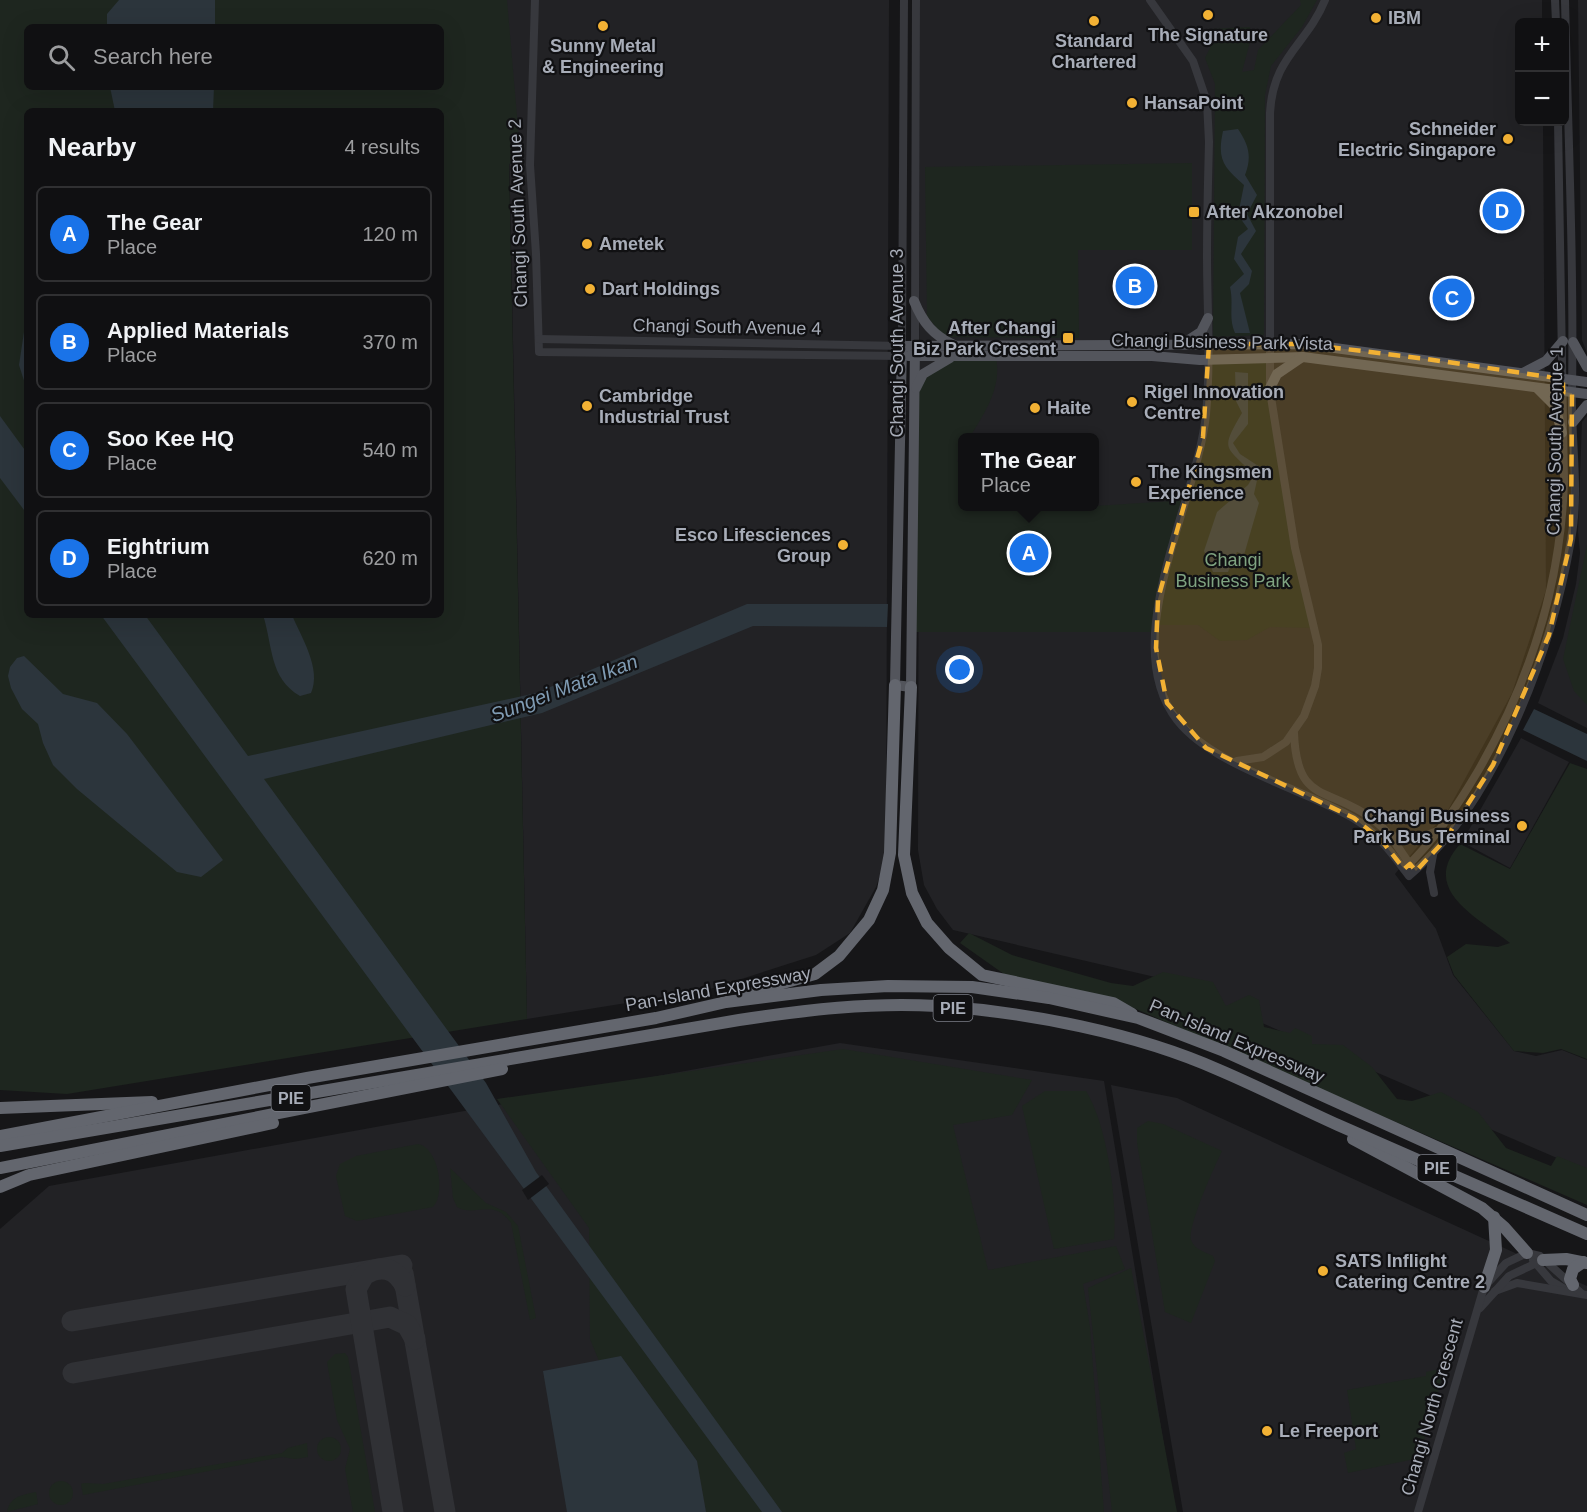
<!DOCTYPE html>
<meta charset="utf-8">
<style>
:root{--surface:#101012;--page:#19191b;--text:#f1f3f6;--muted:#9c9d9f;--line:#303032;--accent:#1a73e8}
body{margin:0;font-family:Arial,sans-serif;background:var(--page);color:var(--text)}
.controls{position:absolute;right:18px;top:18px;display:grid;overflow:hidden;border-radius:9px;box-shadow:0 6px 24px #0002}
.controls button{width:54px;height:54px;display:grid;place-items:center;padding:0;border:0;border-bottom:2px solid var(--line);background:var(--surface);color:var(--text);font:30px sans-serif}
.you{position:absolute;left:960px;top:670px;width:21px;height:21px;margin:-15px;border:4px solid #fff;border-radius:50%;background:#1a73e8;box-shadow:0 0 0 9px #1a73e833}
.badge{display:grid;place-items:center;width:39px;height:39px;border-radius:50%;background:var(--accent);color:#fff;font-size:20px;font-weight:700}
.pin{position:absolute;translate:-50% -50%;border:3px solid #fff;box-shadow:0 2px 6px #0006}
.popup{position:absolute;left:958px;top:433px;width:141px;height:78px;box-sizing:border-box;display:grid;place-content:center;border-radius:9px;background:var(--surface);filter:drop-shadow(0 2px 4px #0005);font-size:20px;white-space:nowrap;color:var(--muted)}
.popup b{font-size:22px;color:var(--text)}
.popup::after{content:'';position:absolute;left:50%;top:100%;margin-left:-12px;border:12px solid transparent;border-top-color:var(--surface)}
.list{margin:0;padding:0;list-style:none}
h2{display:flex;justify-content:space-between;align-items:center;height:78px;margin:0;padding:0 24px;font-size:26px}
h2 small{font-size:20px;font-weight:400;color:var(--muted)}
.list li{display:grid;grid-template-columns:39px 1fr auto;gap:18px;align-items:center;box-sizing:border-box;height:96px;margin:0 12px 12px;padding:0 12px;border:2px solid var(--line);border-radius:9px}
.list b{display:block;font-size:22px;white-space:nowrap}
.list p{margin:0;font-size:20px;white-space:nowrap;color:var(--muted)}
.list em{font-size:20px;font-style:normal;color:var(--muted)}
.icon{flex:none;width:33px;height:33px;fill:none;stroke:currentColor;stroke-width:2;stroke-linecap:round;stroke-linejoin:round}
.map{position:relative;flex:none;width:1587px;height:1512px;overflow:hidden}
.search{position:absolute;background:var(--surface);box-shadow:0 6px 24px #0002;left:24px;top:24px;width:420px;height:66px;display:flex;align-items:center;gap:15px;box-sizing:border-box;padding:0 21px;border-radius:9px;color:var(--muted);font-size:22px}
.panel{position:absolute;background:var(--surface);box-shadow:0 6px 24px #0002;left:24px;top:108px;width:420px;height:510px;border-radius:9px}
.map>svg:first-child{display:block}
.built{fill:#222225;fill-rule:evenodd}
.green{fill:#1e261f;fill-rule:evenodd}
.water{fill:#2c353c}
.pier{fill:#161618}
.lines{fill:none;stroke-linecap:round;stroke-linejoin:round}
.taxiway{stroke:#303135;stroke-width:21}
.minor{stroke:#37383d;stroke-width:8}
.major{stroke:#53555c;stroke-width:10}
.highway{stroke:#63666e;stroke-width:12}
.marked{fill:#f2b134;fill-opacity:0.2;stroke:#f2b134;stroke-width:4.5;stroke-dasharray:12 8;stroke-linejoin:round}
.poi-dot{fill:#f2b134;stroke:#111113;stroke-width:2}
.labels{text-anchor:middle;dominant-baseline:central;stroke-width:4.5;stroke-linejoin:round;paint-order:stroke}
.shield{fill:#111113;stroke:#7b7e86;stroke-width:1.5}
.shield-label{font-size:16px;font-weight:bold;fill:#a8adb8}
.poi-label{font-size:18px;font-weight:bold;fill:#a8adb8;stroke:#111113;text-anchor:start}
.street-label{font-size:18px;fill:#a8adb8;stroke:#111113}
.park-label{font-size:18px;fill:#7fa381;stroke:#111113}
.water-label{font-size:20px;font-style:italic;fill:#7f9bb3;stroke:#111113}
</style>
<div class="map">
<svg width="1587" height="1512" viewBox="0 0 1587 1512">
<rect width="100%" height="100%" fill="#161618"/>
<g class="built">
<path d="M506,0H889L886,858L876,887L850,933L816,955L707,990L527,1019Z"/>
<path d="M920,0H1542V22H1520V122H1543L1546,590L1512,693L1448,810L1395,874L1436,929L1453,975L1514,1051L1536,1056L1562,1050L1587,1060V1171L1483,1126L1464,1110L1155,977L953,930L937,909L924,885L918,850ZM963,438H1095V506H963Z"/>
<path d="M1578,0H1587V353L1582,340Z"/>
<path d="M1587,416V728L1538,703L1563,638L1576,584L1580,553L1578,531L1582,422Z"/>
<path d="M1521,738L1569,762L1510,868L1462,842Z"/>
<path d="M840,1043L1104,1081L1175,1512H0V1229L49,1186Z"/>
<path d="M1111,1085L1177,1098L1587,1286V1512H1183Z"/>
</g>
<g class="green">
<path d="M0,0H507L521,162L509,164L527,1019L67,1094L0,1090ZM27,27H441V87H27ZM27,111H441V615H27Z"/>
<path d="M1300,0H1317L1302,27L1271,66L1265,95L1264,335L1213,337L1215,84L1205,58L1210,48V29L1250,27L1251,38L1242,72L1254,70L1258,50L1301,5Z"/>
<path d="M1192,163V250H1078L1079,338L944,337L927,316L925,167Z"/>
<path d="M953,357H996C1002,388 985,412 970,437L963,438V449L957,461L963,462V506H1095L1187,500L1203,440L1209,360L1270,357V391L1313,628L1270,627L1247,640L1220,641L1198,625H1157L1156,632H911L917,383Z"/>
<path d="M1587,545V705L1574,691L1563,659Z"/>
<path d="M1570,763L1587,769V1059L1561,1049L1543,1053L1514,1051L1454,975L1447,957L1466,944L1498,947L1510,943C1477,917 1419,890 1460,844L1510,869Z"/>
<path d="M969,933L1012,955L1111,983L1133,986L1163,972L1213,982L1226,1006L1249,995L1259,1000L1264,1027L1290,1033L1295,1028L1312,1036V1044L1343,1045L1372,1067L1397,1099L1412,1101L1441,1092L1478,1112L1506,1148L1551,1166L1557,1156L1587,1168V1205L1113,999L1011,979L960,943Z"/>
<path d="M843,1049L1032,1080L1012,1115L953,1125L988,1270L1116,1246L1125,1269L1083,1284L1090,1327L1104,1512H706L697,1461L621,1356L599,1361L590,1339L589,1228L497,1099Z"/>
<path d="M1045,1091H1086C1107,1125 1117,1199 1114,1239L1054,1249L1022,1106Z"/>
<path d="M1148,1121L1163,1124L1222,1151C1215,1165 1187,1227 1191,1240C1195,1250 1205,1252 1213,1256L1215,1261L1191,1323L1165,1312L1137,1143V1128Z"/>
<path d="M418,1144C438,1147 446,1193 433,1207L357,1221L345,1216L336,1176L340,1164L356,1156Z"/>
<path d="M450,1168L486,1203L506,1212L518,1226L536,1318L530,1320L511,1223C493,1197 475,1218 457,1207L453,1198Z"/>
<path d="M1131,1268L1177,1512H1112L1088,1288Z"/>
<path d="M345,1353L348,1357L375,1512H353L345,1469L350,1449L337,1420L327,1362L335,1354Z"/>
<path d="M1445,1368L1419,1458L1348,1473L1344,1453L1356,1449L1347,1390L1426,1376V1372Z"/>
<circle cx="329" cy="1449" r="12"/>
<path d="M307,1443L308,1457L295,1459L282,1457L83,1495L81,1484L84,1483L103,1484L282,1453L288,1448Z"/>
<circle cx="61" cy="1493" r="12"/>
<path d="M36,1492L38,1504L7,1512C10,1496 22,1495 36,1492Z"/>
</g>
<g class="water">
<path d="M119,0H215V27H107V14Z"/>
<path d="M110,87H214L213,111H115Z"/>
<path d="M1238,129C1249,145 1252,157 1245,175L1257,195L1247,214L1256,231L1241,254L1252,271L1249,284L1240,293L1250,333H1235C1228,318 1234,304 1230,287L1244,274L1234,259L1238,237L1248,229L1238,215L1244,185C1223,167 1217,159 1223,131Z"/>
<path d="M27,312V390L19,365Z"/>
<path d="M1235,372L1248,373V424L1233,443L1240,454L1260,467L1254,494L1259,503L1244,555L1237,552L1228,572H1213L1204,551L1217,512L1248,485L1254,475C1226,445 1219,452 1242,413L1236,401Z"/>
<path d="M0,416L27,453V514L0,478Z"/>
<path d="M747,604H888L887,627L753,626L542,713L264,779L486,1083L536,1172L782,1512H762L101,615H145L248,756L536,693Z"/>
<path d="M263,615H292C301,637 322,669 311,693L300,696C269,678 273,646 263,615Z"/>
<path d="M24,656L63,694L97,703L127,734L223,860L201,877L177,872L77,789L53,765L43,743L38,724L22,709L11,688L8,676L10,667L17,658Z"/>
<path d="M1534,709L1587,734V761L1523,730Z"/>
<path d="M621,1356L697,1461L706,1512H567L543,1371Z"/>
</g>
<path class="pier" d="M542,1175L549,1184L528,1200L522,1190Z"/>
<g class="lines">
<g class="taxiway">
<path d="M403,1273L445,1512"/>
<path d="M72,1321L402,1265"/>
<path d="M73,1373L390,1317L407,1325L415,1339"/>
<path d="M393,1512L356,1289L364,1275C381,1264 396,1268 405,1286"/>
</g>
<g class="minor">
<path d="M535,0L530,165L536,254L539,352L902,356"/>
<path d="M1150,0L1193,61L1207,102L1209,142C1208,180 1207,218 1207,255C1207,308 1211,361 1206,414C1198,500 1116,642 1177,720C1213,766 1301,788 1353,818C1377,832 1393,855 1409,876C1496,803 1552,650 1571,540C1580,492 1571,442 1572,393C1574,262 1568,131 1565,0"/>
<path d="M1555,0L1556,22"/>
<path d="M539,339L902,346L904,0"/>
<path d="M915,346L916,0"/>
<path d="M1294,733C1297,806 1328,785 1374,820C1390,832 1400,851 1412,867"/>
<path d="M1237,761L1263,757L1286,742L1304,716L1315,686L1318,668V645L1295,548L1270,391V113C1273,56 1307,45 1325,0"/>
<path d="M1390,835L1413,841L1437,831"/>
<path d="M1433,855L1430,872L1434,893"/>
<path d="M1404,869C1435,840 1456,808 1478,771C1530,681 1561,585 1564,481L1558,122"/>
<path d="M1533,1260L1551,1281L1563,1288"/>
<path d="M1495,1291L1517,1283L1587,1295"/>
<path d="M1480,1308L1509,1276L1543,1260"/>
<path d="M1418,1512L1484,1287L1506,1263L1527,1253L1540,1256L1581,1293"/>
</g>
<g class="major">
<path d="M914,301C923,323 933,335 954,345"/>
<path d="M1573,342L1587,367"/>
<path d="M1184,343L1201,332L1208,318"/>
<path d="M915,346L911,687L895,685L902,346L1305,344L1587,382"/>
<path d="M908,356H1152L1200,360L1303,357L1587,394"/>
<path d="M1523,373L1546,361L1563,341"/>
<path d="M916,388L923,374L950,358"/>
<path d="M1270,388L1277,374L1302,357"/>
<path d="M1538,389L1555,406L1562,433"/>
<path d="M1573,422L1587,405"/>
</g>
<g class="highway">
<path d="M911,687L904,855L912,893L927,923L949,948L982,975L1113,1003L1132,1014"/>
<path d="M743,994L815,974L839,956L869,920L883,890L890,853L895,685"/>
<path d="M0,1108L152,1102"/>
<path d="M0,1136L307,1078L656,1018L726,1002L821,990L888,986L972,987L1049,998L1138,1018L1224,1051L1587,1215"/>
<path d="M1353,1139L1482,1208L1504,1227L1527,1253"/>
<path d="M0,1146L739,1020C805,1010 871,1002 937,1006C1028,1012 1136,1033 1219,1070C1259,1087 1298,1107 1338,1125C1421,1161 1504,1197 1587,1234"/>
<path d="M0,1168L502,1069"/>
<path d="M0,1187L29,1175L273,1123"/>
<path d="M1543,1260L1566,1259L1587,1263"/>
<path d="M1573,1285L1570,1279L1573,1269L1583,1262"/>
<path d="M1484,1287L1496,1250L1494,1217"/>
</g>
</g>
<path class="marked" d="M1209,344H1305L1427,359L1563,379V392L1572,393L1571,539L1549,635L1493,765L1445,840L1416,871L1410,864L1404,869L1382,841L1354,818L1206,748L1167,703L1156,648L1158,599L1203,437Z"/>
<g class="poi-dot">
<circle cx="1208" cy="15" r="6"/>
<circle cx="1376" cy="18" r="6"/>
<circle cx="1094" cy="21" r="6"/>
<circle cx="603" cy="26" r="6"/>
<circle cx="1132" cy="103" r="6"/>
<circle cx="1508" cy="139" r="6"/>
<rect x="1188" y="206" width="12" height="12" rx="3"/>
<circle cx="587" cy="244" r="6"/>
<circle cx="590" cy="289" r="6"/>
<rect x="1062" y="332" width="12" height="12" rx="3"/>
<circle cx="1132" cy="402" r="6"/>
<circle cx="587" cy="406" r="6"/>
<circle cx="1035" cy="408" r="6"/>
<circle cx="1136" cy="482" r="6"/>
<circle cx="843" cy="545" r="6"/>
<circle cx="1522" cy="826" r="6"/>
<circle cx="1323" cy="1271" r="6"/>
<circle cx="1267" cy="1431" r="6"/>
</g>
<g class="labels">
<g class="shield">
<rect x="933.5" y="995" width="39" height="26" rx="4.5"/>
<rect x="271.5" y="1085" width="39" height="26" rx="4.5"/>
<rect x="1417.5" y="1155" width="39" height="26" rx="4.5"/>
</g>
<g class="shield-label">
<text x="953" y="1008">PIE</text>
<text x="291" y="1098">PIE</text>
<text x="1437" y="1168">PIE</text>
</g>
<g class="poi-label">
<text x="1388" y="18">IBM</text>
<text x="1208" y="35" text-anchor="middle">The Signature</text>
<text x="1094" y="41" text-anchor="middle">Standard<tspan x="1094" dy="21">Chartered</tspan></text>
<text x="603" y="46" text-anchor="middle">Sunny Metal<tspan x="603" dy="21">&amp; Engineering</tspan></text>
<text x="1144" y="103">HansaPoint</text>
<text x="1496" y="129" text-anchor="end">Schneider<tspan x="1496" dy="21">Electric Singapore</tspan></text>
<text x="1206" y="212">After Akzonobel</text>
<text x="599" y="244">Ametek</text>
<text x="602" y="289">Dart Holdings</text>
<text x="1056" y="328" text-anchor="end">After Changi<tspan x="1056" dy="21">Biz Park Cresent</tspan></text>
<text x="1144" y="392">Rigel Innovation<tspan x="1144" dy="21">Centre</tspan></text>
<text x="599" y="396">Cambridge<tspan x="599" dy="21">Industrial Trust</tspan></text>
<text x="1047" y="408">Haite</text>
<text x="1148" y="472">The Kingsmen<tspan x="1148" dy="21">Experience</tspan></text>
<text x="831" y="535" text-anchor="end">Esco Lifesciences<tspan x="831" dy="21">Group</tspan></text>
<text x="1510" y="816" text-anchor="end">Changi Business<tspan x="1510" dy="21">Park Bus Terminal</tspan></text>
<text x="1335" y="1261">SATS Inflight<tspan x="1335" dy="21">Catering Centre 2</tspan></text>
<text x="1279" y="1431">Le Freeport</text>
</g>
<g class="street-label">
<text transform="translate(518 213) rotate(-92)">Changi South Avenue 2</text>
<text transform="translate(727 327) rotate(1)">Changi South Avenue 4</text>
<text transform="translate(1222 342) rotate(1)">Changi Business Park Vista</text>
<text transform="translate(897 343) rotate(-90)">Changi South Avenue 3</text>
<text transform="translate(1555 441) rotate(-89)">Changi South Avenue 1</text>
<text transform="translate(718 989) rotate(-10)">Pan-Island Expressway</text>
<text transform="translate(1237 1041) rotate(23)">Pan-Island Expressway</text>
<text transform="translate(1432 1407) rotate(-74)">Changi North Crescent</text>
</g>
<g class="park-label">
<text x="1233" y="560">Changi<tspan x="1233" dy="21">Business Park</tspan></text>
</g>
<g class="water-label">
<text transform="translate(564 688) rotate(-21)">Sungei Mata Ikan</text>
</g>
</g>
</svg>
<div class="controls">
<button>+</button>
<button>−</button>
</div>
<div class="you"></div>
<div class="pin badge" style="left:1029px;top:553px">A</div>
<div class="popup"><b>The Gear</b>Place</div>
<div class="pin badge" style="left:1135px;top:286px">B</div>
<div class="pin badge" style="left:1452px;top:298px">C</div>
<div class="pin badge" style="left:1502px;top:211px">D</div>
<div class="search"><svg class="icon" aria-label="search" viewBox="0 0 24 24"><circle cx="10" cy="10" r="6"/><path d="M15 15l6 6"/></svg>Search here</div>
<section class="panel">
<h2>Nearby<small>4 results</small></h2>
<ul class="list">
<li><span class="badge">A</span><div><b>The Gear</b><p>Place</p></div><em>120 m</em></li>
<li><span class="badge">B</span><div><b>Applied Materials</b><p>Place</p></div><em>370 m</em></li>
<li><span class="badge">C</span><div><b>Soo Kee HQ</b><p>Place</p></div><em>540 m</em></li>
<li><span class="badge">D</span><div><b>Eightrium</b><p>Place</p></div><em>620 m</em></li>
</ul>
</section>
</div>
